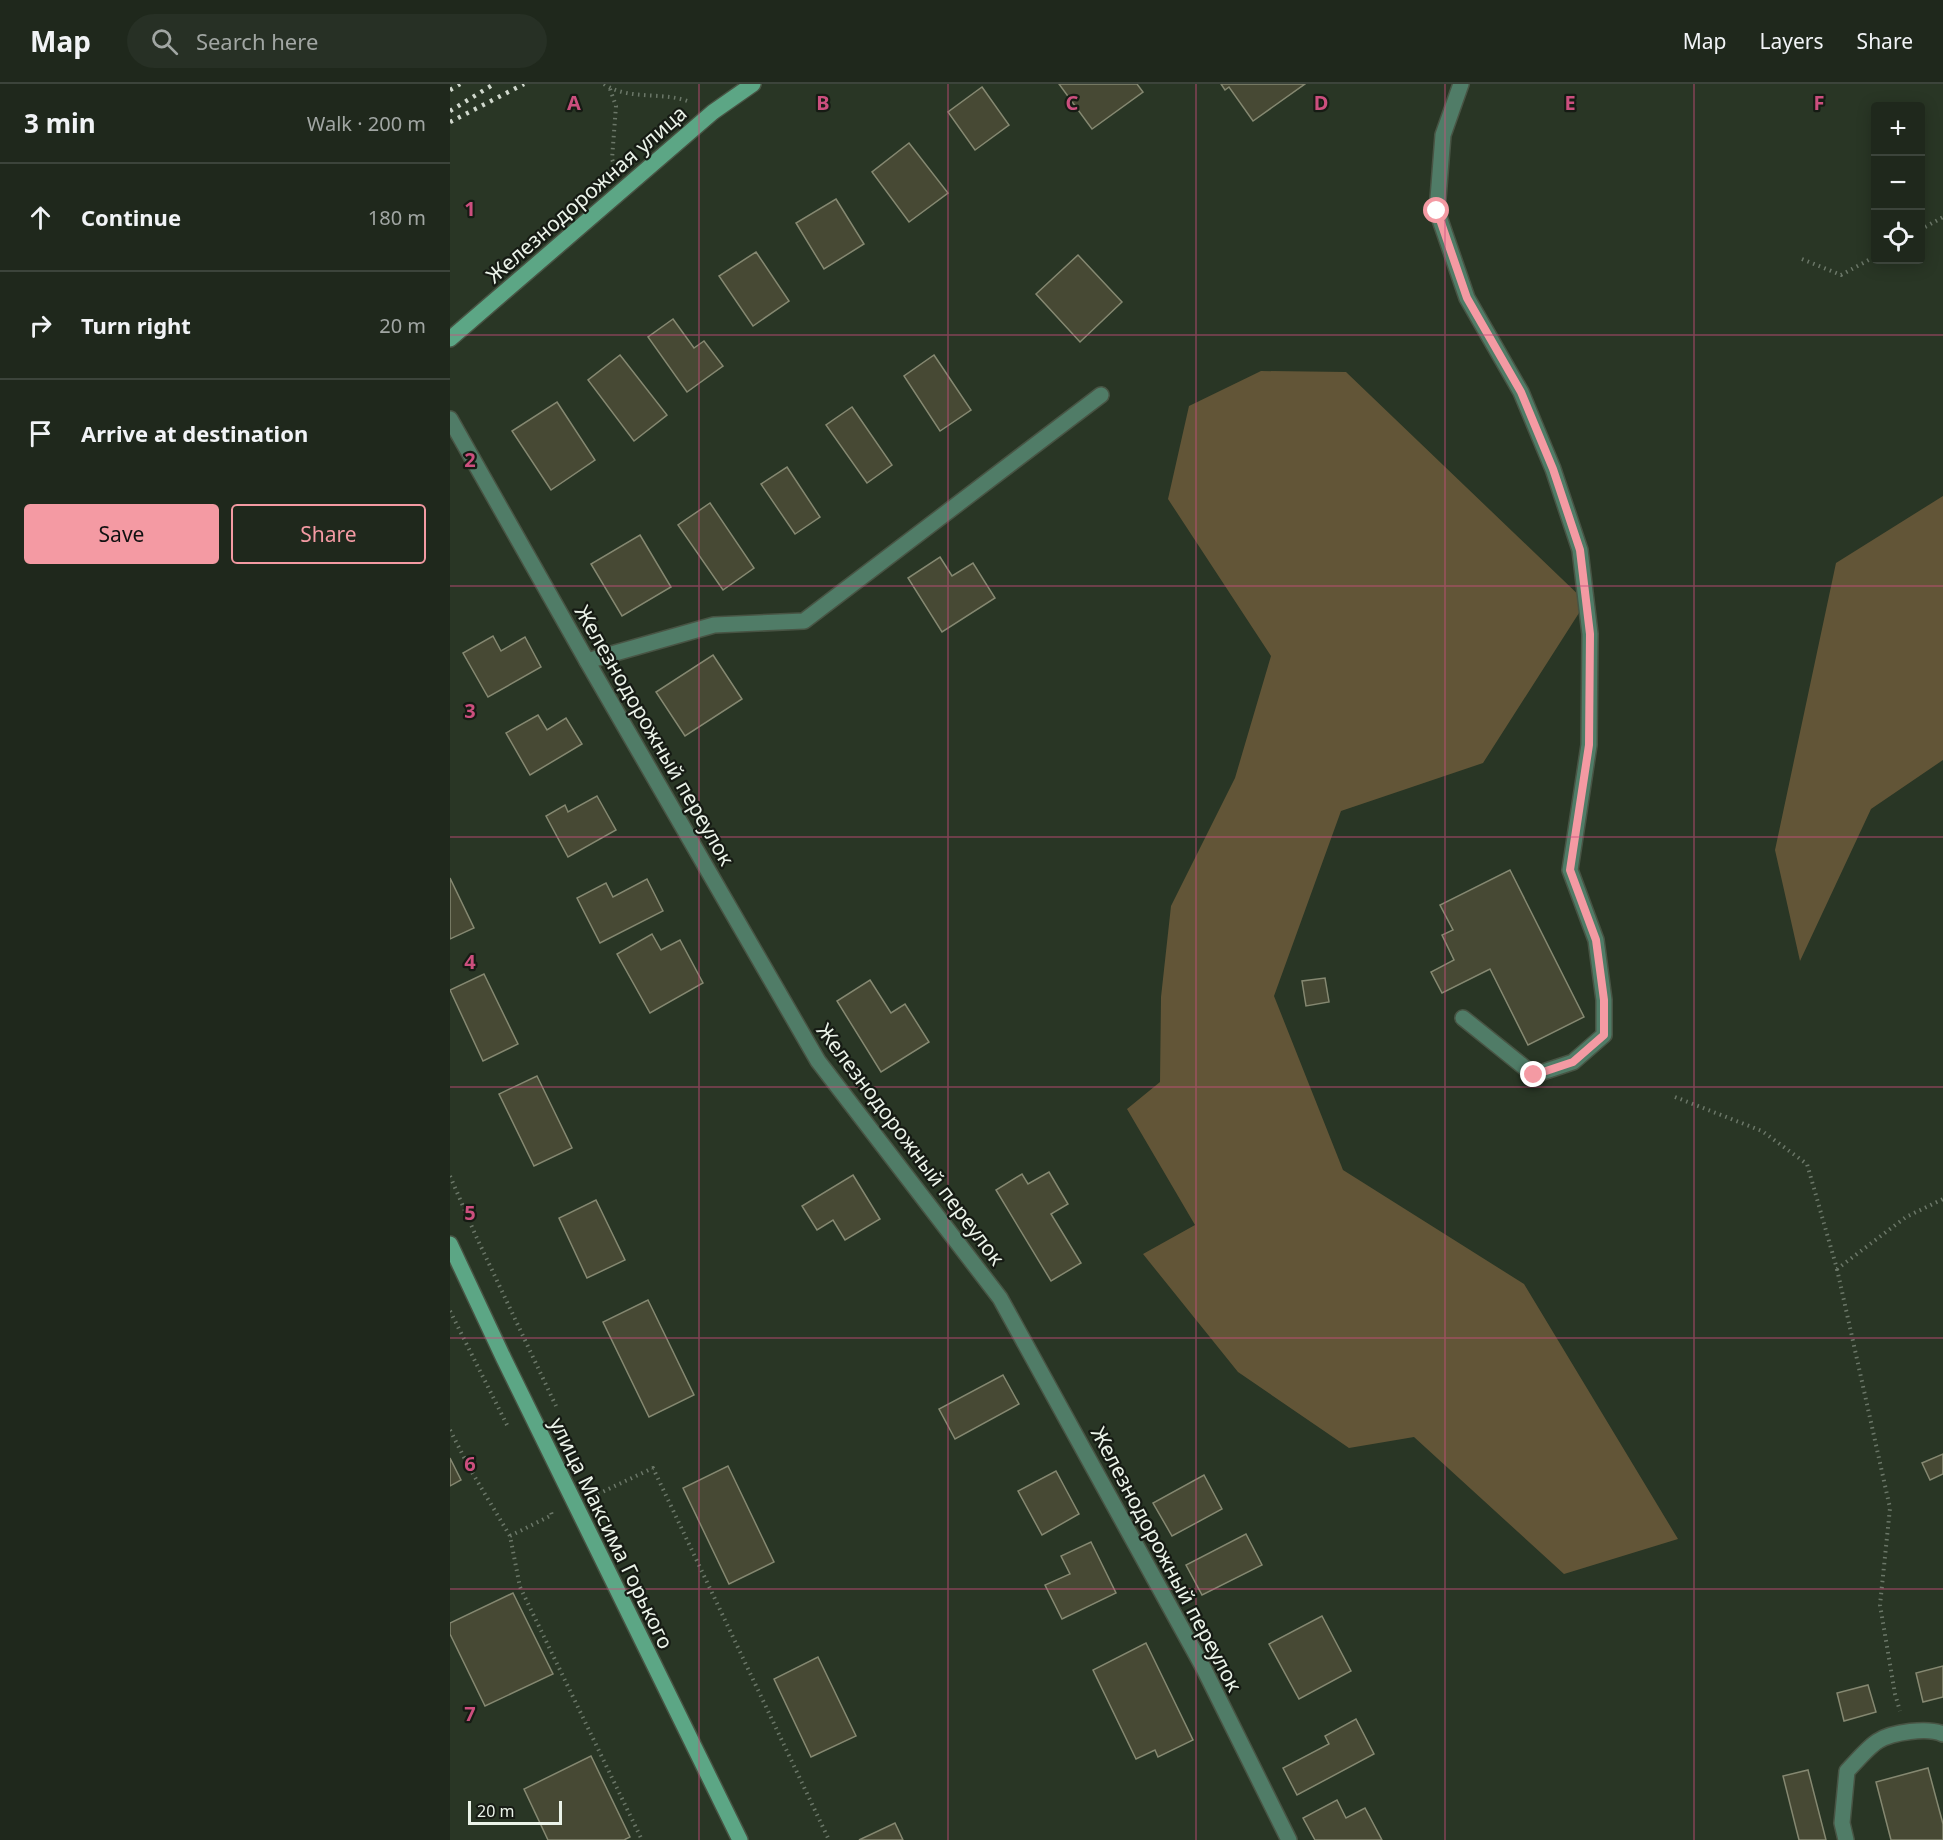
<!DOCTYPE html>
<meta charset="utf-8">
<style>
:root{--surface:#1f281c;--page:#273025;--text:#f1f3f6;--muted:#a1a6a3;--line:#3c443b;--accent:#f49aa3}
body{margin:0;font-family:"Noto Sans",sans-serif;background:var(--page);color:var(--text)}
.controls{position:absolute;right:18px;top:18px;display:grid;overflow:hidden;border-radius:6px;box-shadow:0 3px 15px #0003}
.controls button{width:54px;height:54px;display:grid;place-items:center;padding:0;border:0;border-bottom:2px solid var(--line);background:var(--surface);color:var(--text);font:30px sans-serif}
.scale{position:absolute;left:18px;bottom:15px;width:94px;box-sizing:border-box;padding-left:6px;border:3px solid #ebf3e9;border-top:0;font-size:16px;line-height:21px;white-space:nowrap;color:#ebf3e9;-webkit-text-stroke:4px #161b14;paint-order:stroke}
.stop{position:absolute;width:18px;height:18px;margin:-14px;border:4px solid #f49aa3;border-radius:50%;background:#fff}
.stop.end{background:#f49aa3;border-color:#fff;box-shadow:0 2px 6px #0008}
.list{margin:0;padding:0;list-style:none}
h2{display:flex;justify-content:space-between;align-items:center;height:78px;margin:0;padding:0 24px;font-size:26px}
h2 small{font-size:20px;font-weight:400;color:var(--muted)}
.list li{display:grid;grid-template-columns:39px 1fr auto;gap:18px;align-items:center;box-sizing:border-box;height:108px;padding:0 24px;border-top:2px solid var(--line)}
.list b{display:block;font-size:22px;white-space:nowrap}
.list em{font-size:20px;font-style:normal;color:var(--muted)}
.actions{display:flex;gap:12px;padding:18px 24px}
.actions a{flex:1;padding:14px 0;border:2px solid var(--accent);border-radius:6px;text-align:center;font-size:21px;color:var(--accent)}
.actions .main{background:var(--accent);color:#111}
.icon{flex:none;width:33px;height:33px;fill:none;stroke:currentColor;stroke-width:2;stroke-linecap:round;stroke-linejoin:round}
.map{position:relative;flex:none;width:1493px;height:1756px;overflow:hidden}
header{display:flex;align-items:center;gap:36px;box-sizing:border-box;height:84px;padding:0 30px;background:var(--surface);border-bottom:2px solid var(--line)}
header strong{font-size:28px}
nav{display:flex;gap:33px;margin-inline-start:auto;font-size:21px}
.search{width:420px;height:54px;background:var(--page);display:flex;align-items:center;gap:15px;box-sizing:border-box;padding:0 21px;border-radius:33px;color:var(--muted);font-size:22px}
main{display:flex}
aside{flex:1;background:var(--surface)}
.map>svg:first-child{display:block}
.green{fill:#625537}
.building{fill:#474934;stroke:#858871;stroke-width:1.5}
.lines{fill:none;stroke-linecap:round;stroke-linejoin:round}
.lane-casing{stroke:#485444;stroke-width:18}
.street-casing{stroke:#485444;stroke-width:18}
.secondary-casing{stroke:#485444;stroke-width:18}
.path{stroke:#6b7768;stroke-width:4;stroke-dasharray:1.5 4.5;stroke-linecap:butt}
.lane{stroke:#507c67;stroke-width:15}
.street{stroke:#507c67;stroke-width:15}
.secondary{stroke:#5ca685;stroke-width:15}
.rail{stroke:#d1d9ce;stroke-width:4.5;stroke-dasharray:3 6;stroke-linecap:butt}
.route{stroke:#f49aa3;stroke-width:8}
.grid{fill:none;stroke:#cc4f7e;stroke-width:1.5;stroke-opacity:0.55}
.labels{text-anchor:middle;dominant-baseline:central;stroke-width:4.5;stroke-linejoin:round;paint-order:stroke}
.street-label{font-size:21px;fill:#ebf3e9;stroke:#161b14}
.grid-label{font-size:20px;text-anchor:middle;font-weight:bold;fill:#cc4f7e;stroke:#161b14;stroke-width:4.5;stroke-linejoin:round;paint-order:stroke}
</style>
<header>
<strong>Map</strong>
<div class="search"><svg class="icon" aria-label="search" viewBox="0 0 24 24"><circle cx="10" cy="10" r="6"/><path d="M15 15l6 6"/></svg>Search here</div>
<nav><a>Map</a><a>Layers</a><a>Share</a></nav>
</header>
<main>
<aside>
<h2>3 min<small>Walk · 200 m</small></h2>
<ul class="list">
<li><svg class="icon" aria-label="ahead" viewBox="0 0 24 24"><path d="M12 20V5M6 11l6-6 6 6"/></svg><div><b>Continue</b></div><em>180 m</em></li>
<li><svg class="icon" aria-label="right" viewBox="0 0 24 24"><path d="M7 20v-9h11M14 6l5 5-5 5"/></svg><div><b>Turn right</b></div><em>20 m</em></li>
<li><svg class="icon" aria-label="arrive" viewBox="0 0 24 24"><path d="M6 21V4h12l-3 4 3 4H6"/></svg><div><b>Arrive at destination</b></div></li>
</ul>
<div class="actions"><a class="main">Save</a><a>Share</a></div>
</aside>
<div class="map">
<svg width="1493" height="1756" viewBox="0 0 1493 1756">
<rect width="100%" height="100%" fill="#293625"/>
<g class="green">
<path d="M811,287L896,288L1136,518L1033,679L891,727L824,912L893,1086L1074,1200L1228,1455L1114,1490L964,1353L899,1364L788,1288L693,1170L745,1141L677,1025L710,998L711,913L721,822L785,694L821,572L718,415L739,322Z"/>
<path d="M1493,412V676L1421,725L1350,877L1325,766L1386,479Z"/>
</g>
<g class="building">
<path d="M609,0H687L693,8L642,45Z"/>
<path d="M771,0H855L803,37L779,3L775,6Z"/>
<path d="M532,3L559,41L525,66L498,28Z"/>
<path d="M459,59L498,109L459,138L422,88Z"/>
<path d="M386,115L414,160L374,185L346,139Z"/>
<path d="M306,168L339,217L303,242L269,192Z"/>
<path d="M628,171L672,218L630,258L586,210Z"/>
<path d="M223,235L244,264L254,257L273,282L237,308L198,253Z"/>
<path d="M170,271L217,331L184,357L138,296Z"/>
<path d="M484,271L521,326L490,347L454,292Z"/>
<path d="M107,318L145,376L101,406L62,347Z"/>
<path d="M402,323L442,381L417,399L376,341Z"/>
<path d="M337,383L370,433L345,450L311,400Z"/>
<path d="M260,419L304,484L273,506L228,441Z"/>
<path d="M190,451L221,503L172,532L141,480Z"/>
<path d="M490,473L502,492L523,479L545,514L492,548L458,494Z"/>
<path d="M43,552L51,567L75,553L91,583L38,613L13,569Z"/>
<path d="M263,571L292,615L235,652L206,608Z"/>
<path d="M88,631L97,646L116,634L132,660L80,691L56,649Z"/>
<path d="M147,712L166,746L118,773L96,732L115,721L118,728Z"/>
<path d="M1060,786L1134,933L1078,961L1040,885L992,909L981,888L1004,876L992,851L1003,846L990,821Z"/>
<path d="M0,794L24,844L0,855Z"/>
<path d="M197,795L213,827L150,859L127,814L156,799L163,813Z"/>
<path d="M202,850L211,866L230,856L253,899L200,929L167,870Z"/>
<path d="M34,890L68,960L33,977L0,906Z"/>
<path d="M875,894L879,918L856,922L852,897Z"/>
<path d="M420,896L441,929L455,920L479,958L431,988L387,917Z"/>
<path d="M87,992L122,1064L84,1082L49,1010Z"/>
<path d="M599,1088L618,1120L601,1130L631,1179L601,1197L546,1106L572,1090L578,1100Z"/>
<path d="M403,1091L430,1135L395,1156L383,1136L367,1146L352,1122Z"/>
<path d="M146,1116L175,1176L137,1194L109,1134Z"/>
<path d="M198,1216L244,1311L199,1333L153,1238Z"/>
<path d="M553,1291L569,1320L505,1355L489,1325Z"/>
<path d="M1493,1370V1390L1480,1396L1472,1379Z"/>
<path d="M0,1374L11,1396L0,1402Z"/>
<path d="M278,1382L324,1478L279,1500L233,1404Z"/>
<path d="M606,1387L629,1430L592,1451L568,1407Z"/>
<path d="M754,1391L772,1425L722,1452L703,1419Z"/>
<path d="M796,1450L812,1481L752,1511L736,1481Z"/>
<path d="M641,1458L666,1509L612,1535L595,1501L620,1490L611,1472Z"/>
<path d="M63,1509L103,1590L35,1622L0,1550V1539Z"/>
<path d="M872,1532L901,1587L849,1615L819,1560Z"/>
<path d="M696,1559L743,1656L708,1673L705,1666L686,1675L643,1586Z"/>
<path d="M368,1573L406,1652L361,1673L324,1595Z"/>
<path d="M1493,1582V1613L1473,1618L1466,1589Z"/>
<path d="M1418,1601L1426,1628L1394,1637L1387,1609Z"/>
<path d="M906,1635L924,1670L847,1711L833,1684L879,1660L875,1652Z"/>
<path d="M141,1672L180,1753L174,1756H98L74,1705Z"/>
<path d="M1478,1684L1493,1740V1756H1441L1426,1698Z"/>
<path d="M1358,1686L1376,1756H1349L1333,1692Z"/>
<path d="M887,1716L896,1734L915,1724L932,1756H865L853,1734Z"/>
<path d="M445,1739L453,1756H409Z"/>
</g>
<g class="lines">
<defs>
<g id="lane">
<path d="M1011,0L993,51L987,127L1017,214L1071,308L1103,385L1130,466L1140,550L1139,661L1120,786L1146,856L1154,916V951L1123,978L1084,991L1013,934"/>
<path d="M137,577L264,541L354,537L651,311"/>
<path d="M1396,1756L1392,1739L1397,1687C1406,1678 1418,1663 1428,1657C1442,1648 1478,1643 1493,1650"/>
</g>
<path id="street" d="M0,335L137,577L368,977L550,1214L753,1583L839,1756"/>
<g id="secondary">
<path d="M0,255L263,28L303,0"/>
<path d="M0,1160L54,1275L290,1756"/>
</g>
</defs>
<use href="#lane" class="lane-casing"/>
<use href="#street" class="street-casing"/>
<use href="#secondary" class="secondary-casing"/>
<g class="path">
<path d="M154,0C178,17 214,7 240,18"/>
<path d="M160,5L166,22L162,75L165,83"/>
<path d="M1470,146L1493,133"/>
<path d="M1352,175L1391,191L1426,172"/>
<path d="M1225,1013L1312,1047L1357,1080L1387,1185L1456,1133L1493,1115"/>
<path d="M0,1092L25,1150L106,1322"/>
<path d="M1387,1185L1440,1424L1430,1521L1445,1610L1450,1627"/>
<path d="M0,1227L57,1341"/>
<path d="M0,1346L20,1385L60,1452L70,1503L192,1756"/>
<path d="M148,1410L203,1384L379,1756"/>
<path d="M60,1452L102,1431L101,1428"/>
</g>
<use href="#lane" class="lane"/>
<use href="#street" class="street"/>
<use href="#secondary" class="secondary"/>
<g class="rail">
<path d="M0,6L10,0"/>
<path d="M0,27L44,0"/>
<path d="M0,38L74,0"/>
</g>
</g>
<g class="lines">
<path class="route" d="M987,127L1017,214L1071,308L1103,385L1130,466L1140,550L1139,661L1120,786L1146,856L1154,916V951L1123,978L1084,991"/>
</g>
<path class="grid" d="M249,0V1756M498,0V1756M746,0V1756M995,0V1756M1244,0V1756M0,251H1493M0,502H1493M0,753H1493M0,1003H1493M0,1254H1493M0,1505H1493"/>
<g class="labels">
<g class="street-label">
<text transform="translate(136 110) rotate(-41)">Железнодорожная улица</text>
<text transform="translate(205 651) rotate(60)">Железнодорожный переулок</text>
<text transform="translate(461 1060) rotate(53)">Железнодорожный переулок</text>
<text transform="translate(162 1449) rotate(64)">улица Максима Горького</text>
<text transform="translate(717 1475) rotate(62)">Железнодорожный переулок</text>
</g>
</g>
<g class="grid-label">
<text x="124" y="26">A</text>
<text x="373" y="26">B</text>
<text x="622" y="26">C</text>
<text x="871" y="26">D</text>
<text x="1120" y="26">E</text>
<text x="1369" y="26">F</text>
<text x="20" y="132">1</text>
<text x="20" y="383">2</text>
<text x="20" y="634">3</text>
<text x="20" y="885">4</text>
<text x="20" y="1136">5</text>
<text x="20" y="1387">6</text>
<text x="20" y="1637">7</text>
</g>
</svg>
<div class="controls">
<button>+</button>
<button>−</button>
<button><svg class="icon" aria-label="locate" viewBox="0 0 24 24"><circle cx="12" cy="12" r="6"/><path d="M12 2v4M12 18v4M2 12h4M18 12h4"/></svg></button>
</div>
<div class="scale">20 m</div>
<div class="stop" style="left:987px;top:127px"></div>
<div class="stop end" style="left:1084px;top:991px"></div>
</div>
</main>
